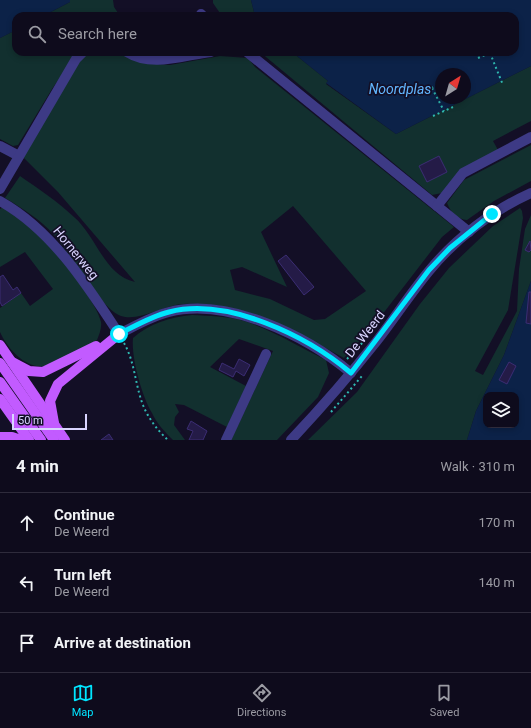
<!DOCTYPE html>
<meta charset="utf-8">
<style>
:root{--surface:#0e0b1c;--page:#1c1929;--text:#f1f3f6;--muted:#9b9ba3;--line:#2e2b3b;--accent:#00e5ff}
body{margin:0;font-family:Roboto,sans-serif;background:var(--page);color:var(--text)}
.controls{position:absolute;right:12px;bottom:12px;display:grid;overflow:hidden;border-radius:8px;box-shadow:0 2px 6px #0003}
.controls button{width:36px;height:36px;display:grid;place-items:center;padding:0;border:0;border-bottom:1px solid var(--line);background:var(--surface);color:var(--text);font:20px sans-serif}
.compass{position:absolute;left:435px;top:68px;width:36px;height:36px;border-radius:50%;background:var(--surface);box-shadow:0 2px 6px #0003;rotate:37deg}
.scale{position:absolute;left:12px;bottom:10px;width:75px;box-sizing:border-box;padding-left:4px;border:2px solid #d9d4ff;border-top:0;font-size:11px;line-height:14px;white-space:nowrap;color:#d9d4ff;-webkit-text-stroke:3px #130f26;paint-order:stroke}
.stop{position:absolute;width:12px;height:12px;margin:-9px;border:3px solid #00e5ff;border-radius:50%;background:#fff}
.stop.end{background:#00e5ff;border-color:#fff;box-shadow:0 1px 4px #0008}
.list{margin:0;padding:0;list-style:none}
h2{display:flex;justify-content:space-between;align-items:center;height:52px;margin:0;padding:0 16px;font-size:17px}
h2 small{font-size:13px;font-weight:400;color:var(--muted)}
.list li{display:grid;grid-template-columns:26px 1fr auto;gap:12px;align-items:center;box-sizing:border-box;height:60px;padding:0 16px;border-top:1px solid var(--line)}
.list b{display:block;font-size:15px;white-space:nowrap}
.list p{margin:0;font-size:13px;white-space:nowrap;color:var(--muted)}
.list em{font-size:13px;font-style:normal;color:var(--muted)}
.icon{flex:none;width:22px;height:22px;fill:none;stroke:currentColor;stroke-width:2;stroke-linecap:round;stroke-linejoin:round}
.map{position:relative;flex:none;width:531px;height:440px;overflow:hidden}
.search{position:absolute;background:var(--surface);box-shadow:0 2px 6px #0003;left:12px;right:12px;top:12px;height:44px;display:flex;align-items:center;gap:10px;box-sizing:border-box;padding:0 14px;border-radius:12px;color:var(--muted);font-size:15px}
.sheet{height:232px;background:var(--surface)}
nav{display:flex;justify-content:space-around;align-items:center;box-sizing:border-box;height:56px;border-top:1px solid var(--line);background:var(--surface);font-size:11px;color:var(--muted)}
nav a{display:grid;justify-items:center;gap:2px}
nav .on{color:var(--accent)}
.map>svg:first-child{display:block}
.green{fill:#12302f;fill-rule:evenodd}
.water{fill:#0c2248;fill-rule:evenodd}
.building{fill:#241b47;stroke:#3b2d73}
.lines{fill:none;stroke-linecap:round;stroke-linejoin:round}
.path{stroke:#2fb8b0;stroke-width:2;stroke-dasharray:2 3;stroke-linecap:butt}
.minor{stroke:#3d3a85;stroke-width:10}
.major{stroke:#c25bff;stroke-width:10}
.route{stroke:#00e5ff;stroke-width:5}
.labels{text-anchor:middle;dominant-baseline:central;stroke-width:3.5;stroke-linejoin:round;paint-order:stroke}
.street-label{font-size:13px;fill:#d9d4ff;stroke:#130f26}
.water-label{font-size:14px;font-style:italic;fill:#62b6ff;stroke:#130f26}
</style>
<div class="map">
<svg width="531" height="440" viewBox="0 0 531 440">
<rect width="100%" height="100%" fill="#130f26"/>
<g class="green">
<path d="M70,0H113L114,7L120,16H43L70,2Z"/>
<path d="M213,0H251L255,16H222L213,3Z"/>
<path d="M16,30V52H77L52,89L18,145L13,146L0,139V38Z"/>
<path d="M94,52H116L144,63L170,65L220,56L248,58L255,67L454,227L442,237L375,324L344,358C293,330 243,300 183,304C164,305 139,322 121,316C102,310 69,252 54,235C41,220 22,208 5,198L20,176C39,189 58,202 74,217C97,237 104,275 135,282L58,192L23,157L82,57ZM293,206L366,291L325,319L314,320L270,299L235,290L230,270L242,267L287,287L261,232Z"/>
<path d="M260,52H292L328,81L326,84L396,134L531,66V121L493,141L498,150L442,193L432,195Z"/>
<path d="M531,145V181L494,201L467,220C457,219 451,213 447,203L464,180Z"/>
<path d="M3,207C14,216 26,224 37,233C54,249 96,300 101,322C102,328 99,335 97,340C83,348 62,362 47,366C27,370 8,350 0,332C0,326 0,315 0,308L21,293L30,306L53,289L25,252L0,267V209Z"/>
<path d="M520,208L522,211L523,218L508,310L475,371L483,375L517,311L519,269L525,229L531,215V281L504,355L476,411L467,440H308L357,392L420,304L449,268L493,226Z"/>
<path d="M192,315C209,316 227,316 244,321C272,330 299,347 326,360L329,373L318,397L277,440H231L273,351L239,339L210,367L246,386L227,427L184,405L175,404L179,412L175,417L174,425L185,440H173C165,432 157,424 152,413C142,396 131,358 133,338C149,324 170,317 192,315Z"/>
</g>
<g class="water">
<path d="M0,0H70V2L43,16H16V30L0,38Z"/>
<path d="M251,0H531V66L396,134L326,83L328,81L292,52H515V16H255ZM441,74H465V98H441Z"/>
<path d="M531,281V440H467L476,411L504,355ZM486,395H516V425H486Z"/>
</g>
<g class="building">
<path d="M439,156L447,172L427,182L419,166Z"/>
<path d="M530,241L531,250L529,252L525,250Z"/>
<path d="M286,255L314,287L304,295L278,261Z"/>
<path d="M3,275L13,290L17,287L21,293L2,306L0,302V277Z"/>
<path d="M529,292H531V324L526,323Z"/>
<path d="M239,359L250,365L244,376L236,371L233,377L219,370L222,363L234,369Z"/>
<path d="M509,362L516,366L507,384L499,380Z"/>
<path d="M191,421L207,431L203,440H189L193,431L187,429Z"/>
<path d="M109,434L113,440H101Z"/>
</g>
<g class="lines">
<g class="path">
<path d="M490,53L503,85"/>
<path d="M478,58L492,52"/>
<path d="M432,88L444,111"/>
<path d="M418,95L441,83"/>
<path d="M433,116L453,107"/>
<path d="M124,343C135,362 135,385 143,405C148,418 158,431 168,440"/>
<path d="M347,359L365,340"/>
<path d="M331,412L362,376"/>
</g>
<g class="minor">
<path d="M201,14L203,16"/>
<path d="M127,52C152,68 184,55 211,52"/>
<path d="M247,52L469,232"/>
<path d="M0,146L19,156"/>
<path d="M0,189L76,59L83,52"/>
<path d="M0,201C52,230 87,285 119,334C135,326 152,316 169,312C228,297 307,336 351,373"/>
<path d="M437,206L463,173L531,137"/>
<path d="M226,440L266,354"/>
<path d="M291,440C321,408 349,376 376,342C394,319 410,294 429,271C456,238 493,210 531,193"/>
</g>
<g class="major">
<path d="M0,345L65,440"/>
<path d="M12,362L29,371L43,372L96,346"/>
<path d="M0,363L54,440"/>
<path d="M0,382L41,440"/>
<path d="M0,399L29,440"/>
<path d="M54,423L50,401L58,384L119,334"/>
<path d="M0,437H12L21,440"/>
</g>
</g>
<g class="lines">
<path class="route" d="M119,334C135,326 152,316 169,312C228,297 307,336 351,373L429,270L450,248L492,214"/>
</g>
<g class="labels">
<g class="street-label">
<text transform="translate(76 253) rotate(51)">Hornerweg</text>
<text transform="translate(365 334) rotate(-52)">De Weerd</text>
</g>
<g class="water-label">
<text x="400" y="89">Noordplas</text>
</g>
</g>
</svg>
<div class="controls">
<button><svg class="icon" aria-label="layers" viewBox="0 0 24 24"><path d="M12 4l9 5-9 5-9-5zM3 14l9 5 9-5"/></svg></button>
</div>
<svg class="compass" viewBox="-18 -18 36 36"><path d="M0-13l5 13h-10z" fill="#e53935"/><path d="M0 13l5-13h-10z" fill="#9b9ba3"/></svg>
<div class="scale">50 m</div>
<div class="stop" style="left:119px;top:334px"></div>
<div class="stop end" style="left:492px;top:214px"></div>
<div class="search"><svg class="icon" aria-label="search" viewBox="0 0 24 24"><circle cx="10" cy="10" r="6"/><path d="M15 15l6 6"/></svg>Search here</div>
</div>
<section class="sheet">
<h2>4 min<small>Walk · 310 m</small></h2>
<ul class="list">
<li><svg class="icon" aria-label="ahead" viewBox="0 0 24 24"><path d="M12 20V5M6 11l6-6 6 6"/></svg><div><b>Continue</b><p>De Weerd</p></div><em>170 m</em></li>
<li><svg class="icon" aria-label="left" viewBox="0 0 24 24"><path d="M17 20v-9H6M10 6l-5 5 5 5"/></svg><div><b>Turn left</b><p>De Weerd</p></div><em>140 m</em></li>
<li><svg class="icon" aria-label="arrive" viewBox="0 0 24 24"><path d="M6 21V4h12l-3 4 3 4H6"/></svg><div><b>Arrive at destination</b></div></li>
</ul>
</section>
<nav>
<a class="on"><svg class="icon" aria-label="map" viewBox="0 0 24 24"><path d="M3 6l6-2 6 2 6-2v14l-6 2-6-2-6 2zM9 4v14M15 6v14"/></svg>Map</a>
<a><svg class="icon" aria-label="directions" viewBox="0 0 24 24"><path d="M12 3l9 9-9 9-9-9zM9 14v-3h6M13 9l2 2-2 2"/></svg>Directions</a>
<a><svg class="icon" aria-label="saved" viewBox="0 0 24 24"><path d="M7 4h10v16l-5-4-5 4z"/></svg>Saved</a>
</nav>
